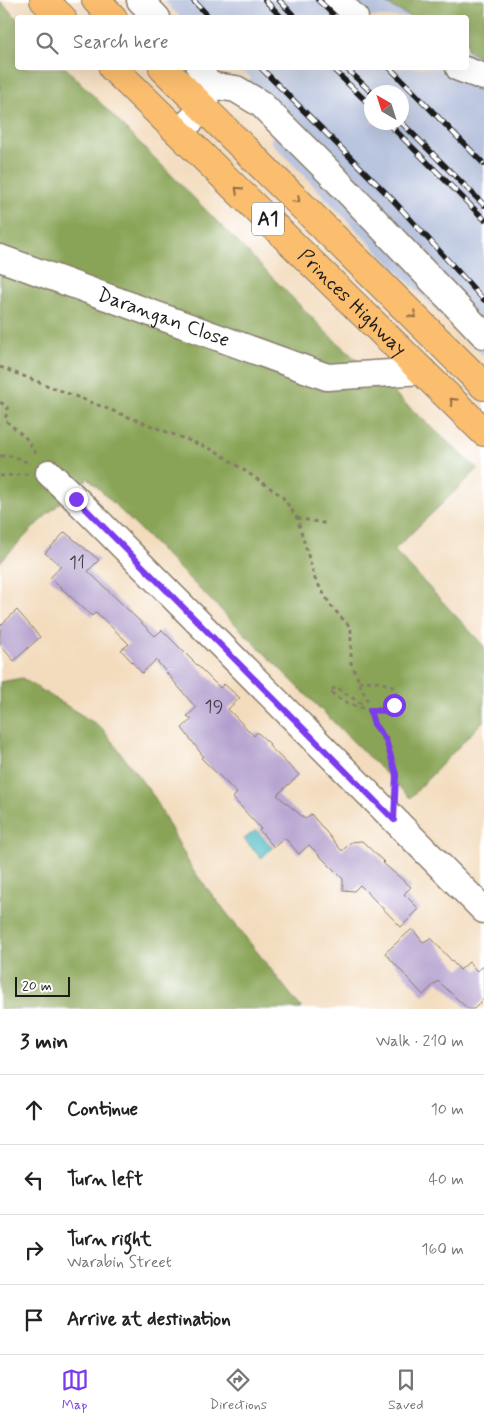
<!DOCTYPE html>
<meta charset="utf-8">
<style>
:root{--surface:#fff;--page:#f2f2f2;--text:#222;--muted:#767676;--line:#e0e0e0;--accent:#7c3aed}
body{margin:0;font-family:Mynerve,sans-serif;background:var(--page);color:var(--text)}
.compass{position:absolute;left:364px;top:85px;width:45px;height:45px;border-radius:50%;background:var(--surface);box-shadow:0 5px 20px #0002;rotate:321deg}
.scale{position:absolute;left:15px;bottom:12px;width:55px;box-sizing:border-box;padding-left:5px;border:2px solid #1c1c1c;border-top:0;font-size:14px;line-height:18px;white-space:nowrap;color:#1c1c1c;-webkit-text-stroke:4px #fff;paint-order:stroke}
.stop{position:absolute;width:15px;height:15px;margin:-11px;border:4px solid #7c3aed;border-radius:50%;background:#fff}
.stop.end{background:#7c3aed;border-color:#fff;box-shadow:0 1px 5px #0008}
.list{margin:0;padding:0;list-style:none}
h2{display:flex;justify-content:space-between;align-items:center;height:65px;margin:0;padding:0 20px;font-size:21px}
h2 small{font-size:16px;font-weight:400;color:var(--muted)}
.list li{display:grid;grid-template-columns:32px 1fr auto;gap:15px;align-items:center;box-sizing:border-box;height:70px;padding:0 20px;border-top:1px solid var(--line)}
.list b{display:block;font-size:19px;white-space:nowrap}
.list p{margin:0;font-size:16px;white-space:nowrap;color:var(--muted)}
.list em{font-size:16px;font-style:normal;color:var(--muted)}
.icon{flex:none;width:28px;height:28px;fill:none;stroke:currentColor;stroke-width:2;stroke-linecap:round;stroke-linejoin:round}
.map{position:relative;flex:none;width:484px;height:1009px;overflow:hidden}
.search{position:absolute;background:var(--surface);box-shadow:0 5px 20px #0002;left:15px;right:15px;top:15px;height:55px;display:flex;align-items:center;gap:12px;box-sizing:border-box;padding:0 18px;border-radius:5px;color:var(--muted);font-size:19px}
.sheet{height:345px;background:var(--surface)}
nav{display:flex;justify-content:space-around;align-items:center;box-sizing:border-box;height:70px;border-top:1px solid var(--line);background:var(--surface);font-size:14px;color:var(--muted)}
nav a{display:grid;justify-items:center;gap:2px}
nav .on{color:var(--accent)}
.map>svg:first-child{display:block}
.industrial{fill:#b9c4de;fill-rule:evenodd}
.forest{fill:#89a456;stroke:#526039}
.water{fill:#4dbbc5;stroke:#346c70}
.building{fill:#b29fcd}
.lines{fill:none;stroke-linecap:round;stroke-linejoin:round}
.minor-casing{stroke:#887c6c;stroke-width:29}
.highway-casing{stroke:#887c6c;stroke-width:30}
.path{stroke:#887c6c;stroke-width:3;stroke-dasharray:4 4;stroke-linecap:butt}
.minor{stroke:#fff;stroke-width:26}
.highway{stroke:#fbbd6e;stroke-width:28}
.rail-casing{stroke:#1c1c1c;stroke-width:5.5}
.rail{stroke:#fff;stroke-width:4;stroke-dasharray:11;stroke-linecap:butt}
.oneway{stroke:#8c6c45}
.route{stroke:#7c3aed;stroke-width:6}
.labels{text-anchor:middle;dominant-baseline:central;stroke-width:4;stroke-linejoin:round;paint-order:stroke}
.number-label{font-size:18px;fill:#423d48}
.shield{fill:#fff;stroke:#606060;stroke-width:1}
.shield-label{font-size:19px;font-weight:bold;fill:#1c1c1c}
.street-label{font-size:20px;fill:#1c1c1c;stroke:#fff}
</style>
<div class="map">
<svg width="484" height="1009" viewBox="0 0 484 1009">
<rect width="100%" height="100%" fill="#fff"/>
<filter id="ink" filterUnits="userSpaceOnUse"><feTurbulence type="fractalNoise" baseFrequency=".02" numOctaves="2"/><feDisplacementMap in="SourceGraphic" scale="10" xChannelSelector="R" yChannelSelector="G"/><feConvolveMatrix kernelMatrix="1 2 1 2 8 2 1 2 1" color-interpolation-filters="sRGB"/></filter>
<filter id="wash" filterUnits="userSpaceOnUse"><feTurbulence type="fractalNoise" baseFrequency=".0096" numOctaves="4" result="noise"/><feDisplacementMap in="SourceGraphic" scale="20" xChannelSelector="R" yChannelSelector="G"/><feGaussianBlur stdDeviation="1.12" result="paint"/><feColorMatrix in="noise" values="0 0 0 0 0 0 0 0 0 0 0 0 0 0 0 0 0 1.4 0 .05"/><feComposite in="paint" operator="in"/></filter>
<g filter="url(#wash)">
<rect width="100%" height="100%" fill="#f3dcbd"/>
<g class="industrial">
<path d="M163,0H380L410,17H180Z"/>
<path d="M467,50L484,60V356L394,268L270,141L275,132L250,106V76L236,68H466ZM372,92H402V122H372Z"/>
</g>
<g class="forest">
<path d="M380,0H484V60L467,50L466,18L410,17Z"/>
<path d="M0,1L17,18L18,68H66L329,335L478,469L394,550L484,646V720L410,798L88,478L39,522L0,562Z"/>
<path d="M22,678L101,727L155,798L192,869L302,1009H0V682Z"/>
</g>
<path class="water" d="M256,830L273,848L261,858L244,839Z"/>
<g id="blocks">
<g class="building">
<path d="M65,532L99,560L88,571L155,636L162,630L220,688L224,684L240,698L228,709L254,736L257,732L270,744L269,746L299,775L277,795L305,819L311,814L342,851L351,842L362,841L384,862L383,863L411,887L404,894L419,909L401,927L360,885L354,891L343,890V879L309,845L299,854L285,838L274,847L259,830L261,829L233,798L237,793L201,758L203,756L182,728L192,719L187,716L196,708L156,660L142,673L121,650L129,644L96,612L92,616L50,578L61,566L45,553Z"/>
<path d="M17,610L40,637L14,661L0,645V626Z"/>
<path d="M412,929L423,942L431,938L460,970L469,962L477,971L484,966V999L474,1009H468L438,981L423,995L385,953Z"/>
</g>
</g>
</g>
<g filter="url(#ink)">
<use href="#blocks" fill-opacity="0" stroke="#887c6c" stroke-width="1"/>
<g class="lines">
<defs>
<g id="minor">
<path d="M140,0L157,18"/>
<path d="M337,0L355,18"/>
<path d="M459,68L484,77"/>
<path d="M208,85L236,89L261,104L331,174L484,335"/>
<path d="M179,132L204,108L208,85L200,68"/>
<path id="s1" d="M0,258L327,377L423,371"/>
<path d="M49,473L76,499L484,910"/>
</g>
<g id="highway">
<path d="M44,0L62,18"/>
<path d="M96,0L113,18"/>
<path id="s2" d="M113,68L484,432"/>
<path d="M163,68L484,386"/>
</g>
</defs>
<use href="#minor" class="minor-casing"/>
<use href="#highway" class="highway-casing"/>
<g class="path">
<path d="M0,367L216,451L282,496L297,518L315,579L331,606L351,628V663L367,700L360,703L336,687L330,691C339,701 357,707 370,710L374,724L386,740L396,774L395,790"/>
<path d="M0,403H2L8,408L5,420L25,437L38,456"/>
<path d="M0,456H12L31,464"/>
<path d="M0,476L29,474"/>
<path d="M297,518L328,524"/>
<path d="M359,682L375,681L392,686L397,697L394,705L385,711L371,710"/>
</g>
<use href="#minor" class="minor"/>
<use href="#highway" class="highway"/>
<defs>
<g id="rail">
<path d="M193,0L210,18"/>
<path d="M265,0L282,18"/>
<path d="M279,0L296,18"/>
<path d="M318,0L337,18"/>
<path d="M261,68L392,199L484,300"/>
<path d="M332,68L372,107"/>
<path d="M346,68L372,93"/>
<path d="M390,68L484,164"/>
<path d="M387,122L484,219"/>
<path d="M401,122L484,205"/>
</g>
</defs>
<use href="#rail" class="rail-casing"/>
<use href="#rail" class="rail"/>
</g>
<defs><path id="oneway-chevron" d="M-2-3.5L2.5 0L-2 3.5" fill="none" stroke-width="1.6" stroke-linecap="round" stroke-linejoin="round" transform="scale(1.25)"/></defs>
<g class="oneway">
<use href="#oneway-chevron" transform="translate(238 190) rotate(-136)"/>
<use href="#oneway-chevron" transform="translate(297 200) rotate(45)"/>
<use href="#oneway-chevron" transform="translate(413 315) rotate(45)"/>
<use href="#oneway-chevron" transform="translate(453 401) rotate(-135)"/>
</g>
</g>
<g class="lines" filter="url(#ink)">
<path class="route" d="M76,499L394,820L396,774L386,740L374,724L370,710L385,711L394,705"/>
</g>
<g class="labels">
<g class="number-label">
<text x="77" y="563">11</text>
<text x="214" y="707">19</text>
</g>
<rect class="shield" x="252" y="202.5" width="32" height="33" rx="4"/>
<g class="shield-label">
<text x="268" y="219">A1</text>
</g>
<g class="street-label">
<text stroke="none"><textPath href="#s2" startOffset="335">Princes Highway</textPath></text>
<text stroke="none"><textPath href="#s1" startOffset="174">Darangan Close</textPath></text>
</g>
</g>
</svg>
<svg class="compass" viewBox="-18 -18 36 36"><path d="M0-13l5 13h-10z" fill="#e53935"/><path d="M0 13l5-13h-10z" fill="#767676"/></svg>
<div class="scale">20 m</div>
<div class="stop" style="left:394px;top:705px"></div>
<div class="stop end" style="left:76px;top:499px"></div>
<div class="search"><svg class="icon" aria-label="search" viewBox="0 0 24 24"><circle cx="10" cy="10" r="6"/><path d="M15 15l6 6"/></svg>Search here</div>
</div>
<section class="sheet">
<h2>3 min<small>Walk · 210 m</small></h2>
<ul class="list">
<li><svg class="icon" aria-label="ahead" viewBox="0 0 24 24"><path d="M12 20V5M6 11l6-6 6 6"/></svg><div><b>Continue</b></div><em>10 m</em></li>
<li><svg class="icon" aria-label="left" viewBox="0 0 24 24"><path d="M17 20v-9H6M10 6l-5 5 5 5"/></svg><div><b>Turn left</b></div><em>40 m</em></li>
<li><svg class="icon" aria-label="right" viewBox="0 0 24 24"><path d="M7 20v-9h11M14 6l5 5-5 5"/></svg><div><b>Turn right</b><p>Warabin Street</p></div><em>160 m</em></li>
<li><svg class="icon" aria-label="arrive" viewBox="0 0 24 24"><path d="M6 21V4h12l-3 4 3 4H6"/></svg><div><b>Arrive at destination</b></div></li>
</ul>
</section>
<nav>
<a class="on"><svg class="icon" aria-label="map" viewBox="0 0 24 24"><path d="M3 6l6-2 6 2 6-2v14l-6 2-6-2-6 2zM9 4v14M15 6v14"/></svg>Map</a>
<a><svg class="icon" aria-label="directions" viewBox="0 0 24 24"><path d="M12 3l9 9-9 9-9-9zM9 14v-3h6M13 9l2 2-2 2"/></svg>Directions</a>
<a><svg class="icon" aria-label="saved" viewBox="0 0 24 24"><path d="M7 4h10v16l-5-4-5 4z"/></svg>Saved</a>
</nav>
